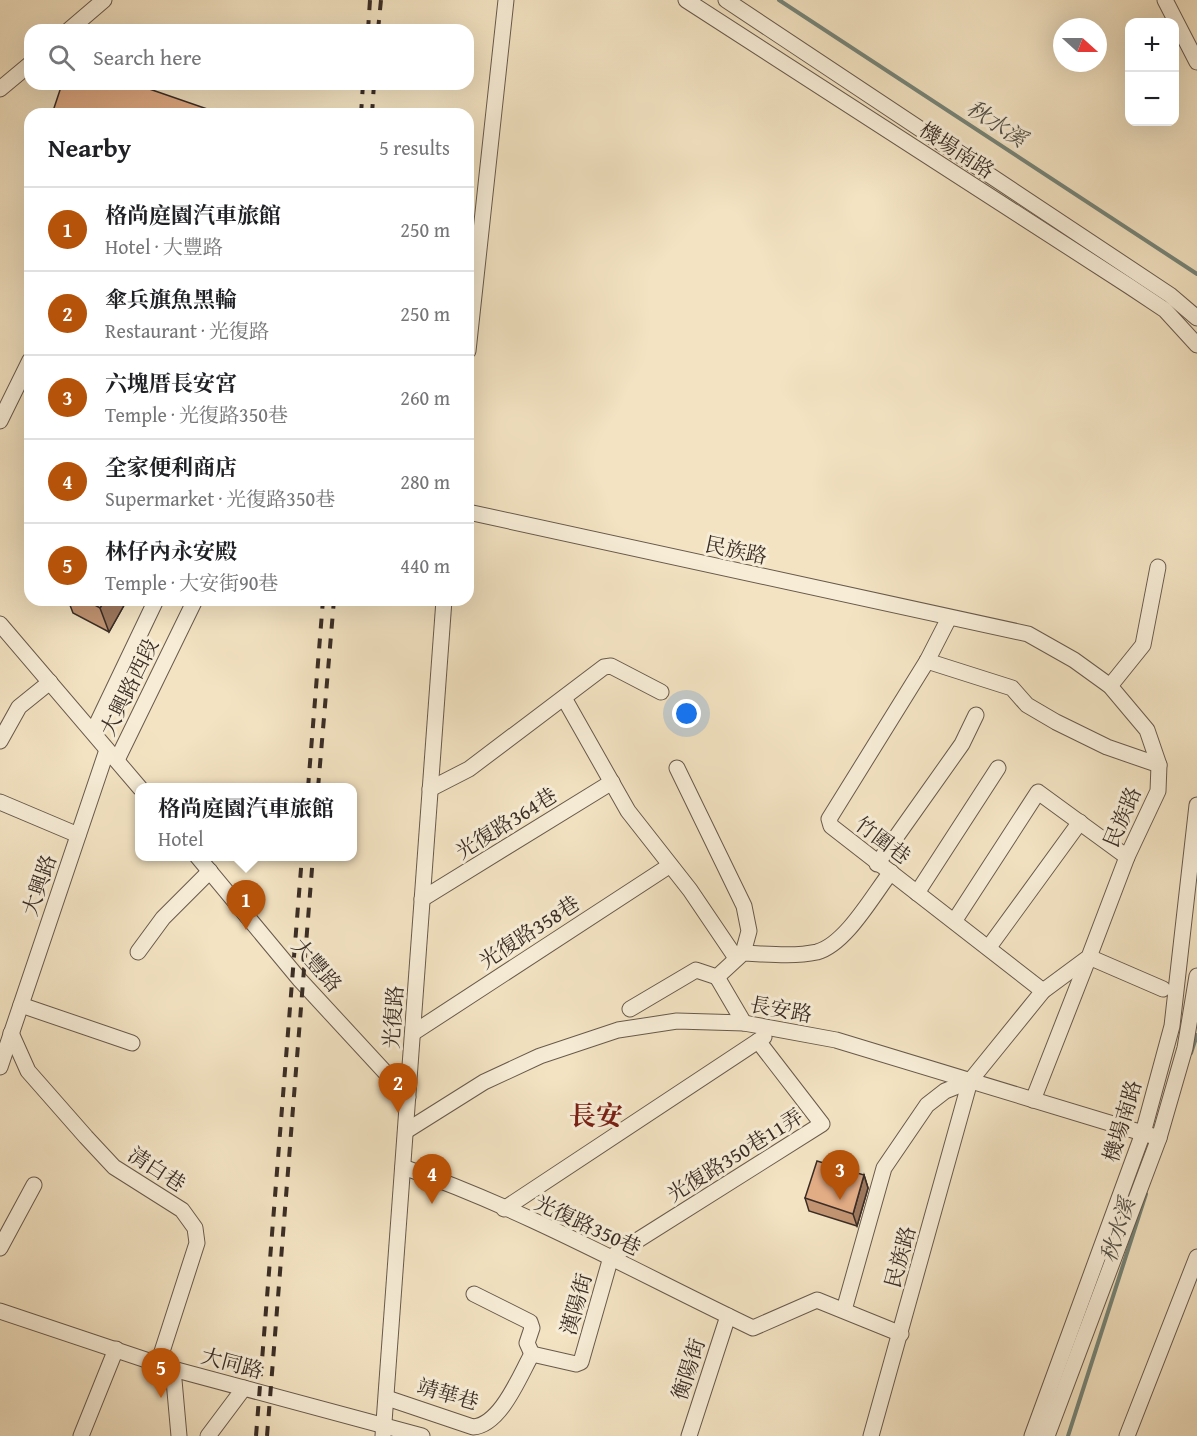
<!DOCTYPE html>
<meta charset="utf-8">
<style>
:root{--surface:#fff;--page:#f2f2f2;--text:#202124;--muted:#757577;--line:#e0e0e0;--accent:#b45309}
body{margin:0;font-family:"Gentium Book Plus","Noto Serif TC",serif;background:var(--page);color:var(--text)}
.controls{position:absolute;right:18px;top:18px;display:grid;overflow:hidden;border-radius:12px;box-shadow:0 6px 24px #0002}
.controls button{width:54px;height:54px;display:grid;place-items:center;padding:0;border:0;border-bottom:2px solid var(--line);background:var(--surface);color:var(--text);font:30px sans-serif}
.compass{position:absolute;left:1053px;top:18px;width:54px;height:54px;border-radius:50%;background:var(--surface);box-shadow:0 6px 24px #0002;rotate:111deg}
.you{position:absolute;left:687px;top:714px;width:21px;height:21px;margin:-15px;border:4px solid #fff;border-radius:50%;background:#1a73e8;box-shadow:0 0 0 9px #1a73e833}
.badge{display:grid;place-items:center;width:39px;height:39px;border-radius:50%;background:var(--accent);color:#fff;font-size:20px;font-weight:700}
.pin{position:absolute;translate:-50% -50px;filter:drop-shadow(0 2px 3px #0008)}
.pin::after{content:'';position:absolute;top:32px;width:21px;height:18px;background:inherit;clip-path:polygon(0 0,100% 0,50% 100%)}
.popup{position:absolute;left:135px;top:783px;width:222px;height:78px;box-sizing:border-box;display:grid;place-content:center;border-radius:12px;background:var(--surface);filter:drop-shadow(0 2px 4px #0005);font-size:20px;white-space:nowrap;color:var(--muted)}
.popup b{font-size:22px;color:var(--text)}
.popup::after{content:'';position:absolute;left:50%;top:100%;margin-left:-12px;border:12px solid transparent;border-top-color:var(--surface)}
.list{margin:0;padding:0;list-style:none}
h2{display:flex;justify-content:space-between;align-items:center;height:78px;margin:0;padding:0 24px;font-size:26px}
h2 small{font-size:20px;font-weight:400;color:var(--muted)}
.list li{display:grid;grid-template-columns:39px 1fr auto;gap:18px;align-items:center;box-sizing:border-box;height:84px;padding:0 24px;border-top:2px solid var(--line)}
.list b{display:block;font-size:22px;white-space:nowrap}
.list p{margin:0;font-size:20px;white-space:nowrap;color:var(--muted)}
.list em{font-size:20px;font-style:normal;color:var(--muted)}
.icon{flex:none;width:33px;height:33px;fill:none;stroke:currentColor;stroke-width:2;stroke-linecap:round;stroke-linejoin:round}
.map{position:relative;flex:none;width:1197px;height:1436px;overflow:hidden}
.search{position:absolute;background:var(--surface);box-shadow:0 6px 24px #0002;left:24px;top:24px;width:450px;height:66px;display:flex;align-items:center;gap:15px;box-sizing:border-box;padding:0 21px;border-radius:18px;color:var(--muted);font-size:22px}
.panel{position:absolute;background:var(--surface);box-shadow:0 6px 24px #0002;left:24px;top:108px;width:450px;height:498px;border-radius:18px}
.map>svg:first-child{display:block}
.lines{fill:none;stroke-linecap:round;stroke-linejoin:round}
.stream{stroke:#758478;stroke-width:4}
.minor-casing{stroke:#685a4d;stroke-width:17}
.minor{stroke:#f7edd7;stroke-width:15}
.rail{stroke:#3a2d26;stroke-width:4;stroke-dasharray:10 10;stroke-linecap:butt}
.wall{fill:#c29472;stroke:#3a2d26;stroke-width:1.5}
.shaded-wall{fill:#9e785d;stroke:#3a2d26;stroke-width:1.5}
.building{fill:#e2ac85;stroke:#3a2d26;stroke-width:1.5}
.labels{text-anchor:middle;dominant-baseline:central;stroke-width:6;stroke-linejoin:round;paint-order:stroke}
.street-label{font-size:21px;fill:#3a2d26;stroke:#f7edd7}
.water-label{font-size:22px;font-style:italic;fill:#525148;stroke:#f7edd7}
.district-label{font-size:27px;font-weight:bold;fill:#7a1f14;stroke:#f7edd7}
</style>
<div class="map">
<svg width="1197" height="1436" viewBox="0 0 1197 1436">
<rect width="100%" height="100%" fill="#f3e3c2"/>
<filter id="stains"><feTurbulence type="fractalNoise" baseFrequency=".00333" numOctaves="4"/><feColorMatrix values="0 0 0 0 .2 0 0 0 0 .09 0 0 0 0 .02 0 0 0 .5 -.17"/></filter>
<radialGradient id="worn" r=".72"><stop offset=".6" stop-color="#630" stop-opacity="0"/><stop offset="1" stop-color="#630" stop-opacity=".3"/></radialGradient>
<g class="lines">
<g class="stream">
<path d="M779,0L1197,274"/>
<path d="M1191,1053L1197,1035"/>
<path d="M1068,1436L1146,1194"/>
</g>
<defs>
<g id="minor">
<path d="M686,0L1129,286L1165,310L1197,345"/>
<path d="M726,0L1170,295L1197,318"/>
<path d="M1165,0L1197,62"/>
<path d="M69,30L104,0"/>
<path d="M0,89L30,64"/>
<path d="M468,351L506,0"/>
<path d="M0,421L30,360"/>
<path d="M468,512L1028,634L1074,660L1110,686L1147,730L1159,765L1158,791L1127,857L1089,957L1043,991L970,1081L871,1436"/>
<path d="M949,618L927,661L829,819L831,826L1043,991"/>
<path d="M0,624L140,788"/>
<path d="M927,661L1012,688L1027,705L1056,722L1107,747L1159,765"/>
<path d="M1110,686L1143,645L1158,567"/>
<path d="M564,698L628,811L690,890L736,958"/>
<path d="M93,732L156,600"/>
<path d="M0,741L19,707L50,682"/>
<path d="M117,760L195,600"/>
<path d="M677,768L744,906L749,931L743,953"/>
<path d="M430,789L469,769L604,667L611,666L661,692"/>
<path d="M0,802L78,835"/>
<path d="M197,856L300,980L408,1097"/>
<path d="M877,864L962,744L976,715"/>
<path d="M917,893L998,768"/>
<path d="M422,899L612,782"/>
<path d="M955,920L1038,792L1127,857"/>
<path d="M989,947L1080,822"/>
<path d="M138,952L163,918L210,871"/>
<path d="M717,977L744,1023"/>
<path d="M21,1005L132,1043"/>
<path d="M630,1009L696,970L717,977L743,953C767,954 793,957 817,952C846,944 873,895 891,872"/>
<path d="M11,1033L28,1071L86,1137L114,1167L182,1210L195,1228L197,1243L158,1364"/>
<path d="M413,1033L669,866"/>
<path d="M0,1067L107,750"/>
<path d="M1033,1100L1089,957L1163,989"/>
<path d="M406,1131L484,1082L540,1056L618,1030L677,1021L744,1023L836,1040L1159,1138"/>
<path d="M403,1167C524,1209 638,1273 753,1328L817,1300L901,1334"/>
<path d="M504,1209L764,1037"/>
<path d="M0,1248L34,1185"/>
<path d="M474,1294L530,1322L532,1328L527,1343L532,1354"/>
<path d="M844,1310L884,1168L927,1105L945,1091L970,1081"/>
<path d="M0,1311L173,1369L422,1436"/>
<path d="M532,1354L576,1364L581,1362L611,1257L822,1124L758,1041"/>
<path d="M173,1369L179,1436"/>
<path d="M387,1398L473,1427C501,1425 520,1375 532,1354"/>
<path d="M81,1436L116,1349"/>
<path d="M208,1436L244,1388"/>
<path d="M383,1436L444,600"/>
<path d="M689,1436L728,1316"/>
<path d="M1032,1436L1143,1133L1172,1026L1197,805"/>
<path d="M1047,1436L1159,1138L1185,1048L1197,976"/>
<path d="M1127,1436L1197,1257"/>
</g>
</defs>
<use href="#minor" class="minor-casing"/>
<use href="#minor" class="minor"/>
<g class="rail">
<path d="M368,30L370,0"/>
<path d="M378,30L381,0"/>
<path d="M361,114L363,84"/>
<path d="M372,114L374,84"/>
<path d="M308,788L323,600"/>
<path d="M318,788L334,600"/>
<path d="M256,1436L302,856"/>
<path d="M267,1436L313,856"/>
</g>
</g>
<g class="wall">
<path d="M68,600H127L109,632L73,613Z"/>
<path d="M864,1175L868,1188L857,1226L809,1211L805,1198Z"/>
</g>
<g class="shaded-wall">
<path d="M105,600H127L109,632L100,608Z"/>
<path d="M864,1175L868,1188L857,1226L853,1214Z"/>
</g>
<g class="building">
<path d="M62,84H135L213,111L212,114H52Z"/>
<path d="M86,600H105L100,608Z"/>
<path d="M817,1161L864,1175L853,1214L805,1198Z"/>
</g>
<g class="labels">
<g class="street-label">
<text transform="translate(957 150) rotate(33)">機場南路</text>
<text transform="translate(736 550) rotate(12)">民族路</text>
<text transform="translate(129 687) rotate(-64)">大興路西段</text>
<text transform="translate(1122 817) rotate(-67)">民族路</text>
<text transform="translate(506 823) rotate(-32)">光復路364巷</text>
<text transform="translate(883 840) rotate(37)">竹圍巷</text>
<text transform="translate(39 885) rotate(-71)">大興路</text>
<text transform="translate(529 932) rotate(-33)">光復路358巷</text>
<text transform="translate(317 965) rotate(49)">大豐路</text>
<text transform="translate(781 1009) rotate(10)">長安路</text>
<text transform="translate(393 1017) rotate(-86)">光復路</text>
<text transform="translate(1122 1121) rotate(-73)">機場南路</text>
<text transform="translate(735 1155) rotate(-32)">光復路350巷11弄</text>
<text transform="translate(157 1169) rotate(33)">清白巷</text>
<text transform="translate(588 1225) rotate(25)">光復路350巷</text>
<text transform="translate(900 1257) rotate(-75)">民族路</text>
<text transform="translate(576 1304) rotate(-74)">漢陽街</text>
<text transform="translate(232 1363) rotate(15)">大同路</text>
<text transform="translate(688 1369) rotate(-72)">衡陽街</text>
<text transform="translate(448 1394) rotate(16)">靖華巷</text>
</g>
<g class="water-label">
<text transform="translate(997 123) rotate(33)">秋水溪</text>
<text transform="translate(1117 1230) rotate(-72)">秋水溪</text>
</g>
<g class="district-label">
<text x="596" y="1115">長安</text>
</g>
</g>
<rect width="100%" height="100%" filter="url(#stains)"/>
<rect width="100%" height="100%" fill="url(#worn)"/>
</svg>
<div class="controls">
<button>+</button>
<button>−</button>
</div>
<svg class="compass" viewBox="-18 -18 36 36"><path d="M0-13l5 13h-10z" fill="#e53935"/><path d="M0 13l5-13h-10z" fill="#757577"/></svg>
<div class="you"></div>
<div class="pin badge" style="left:246px;top:930px">1</div>
<div class="popup"><b>格尚庭園汽車旅館</b>Hotel</div>
<div class="pin badge" style="left:398px;top:1113px">2</div>
<div class="pin badge" style="left:840px;top:1200px">3</div>
<div class="pin badge" style="left:432px;top:1204px">4</div>
<div class="pin badge" style="left:161px;top:1398px">5</div>
<div class="search"><svg class="icon" aria-label="search" viewBox="0 0 24 24"><circle cx="10" cy="10" r="6"/><path d="M15 15l6 6"/></svg>Search here</div>
<section class="panel">
<h2>Nearby<small>5 results</small></h2>
<ul class="list">
<li><span class="badge">1</span><div><b>格尚庭園汽車旅館</b><p>Hotel · 大豐路</p></div><em>250 m</em></li>
<li><span class="badge">2</span><div><b>傘兵旗魚黑輪</b><p>Restaurant · 光復路</p></div><em>250 m</em></li>
<li><span class="badge">3</span><div><b>六塊厝長安宮</b><p>Temple · 光復路350巷</p></div><em>260 m</em></li>
<li><span class="badge">4</span><div><b>全家便利商店</b><p>Supermarket · 光復路350巷</p></div><em>280 m</em></li>
<li><span class="badge">5</span><div><b>林仔內永安殿</b><p>Temple · 大安街90巷</p></div><em>440 m</em></li>
</ul>
</section>
</div>
